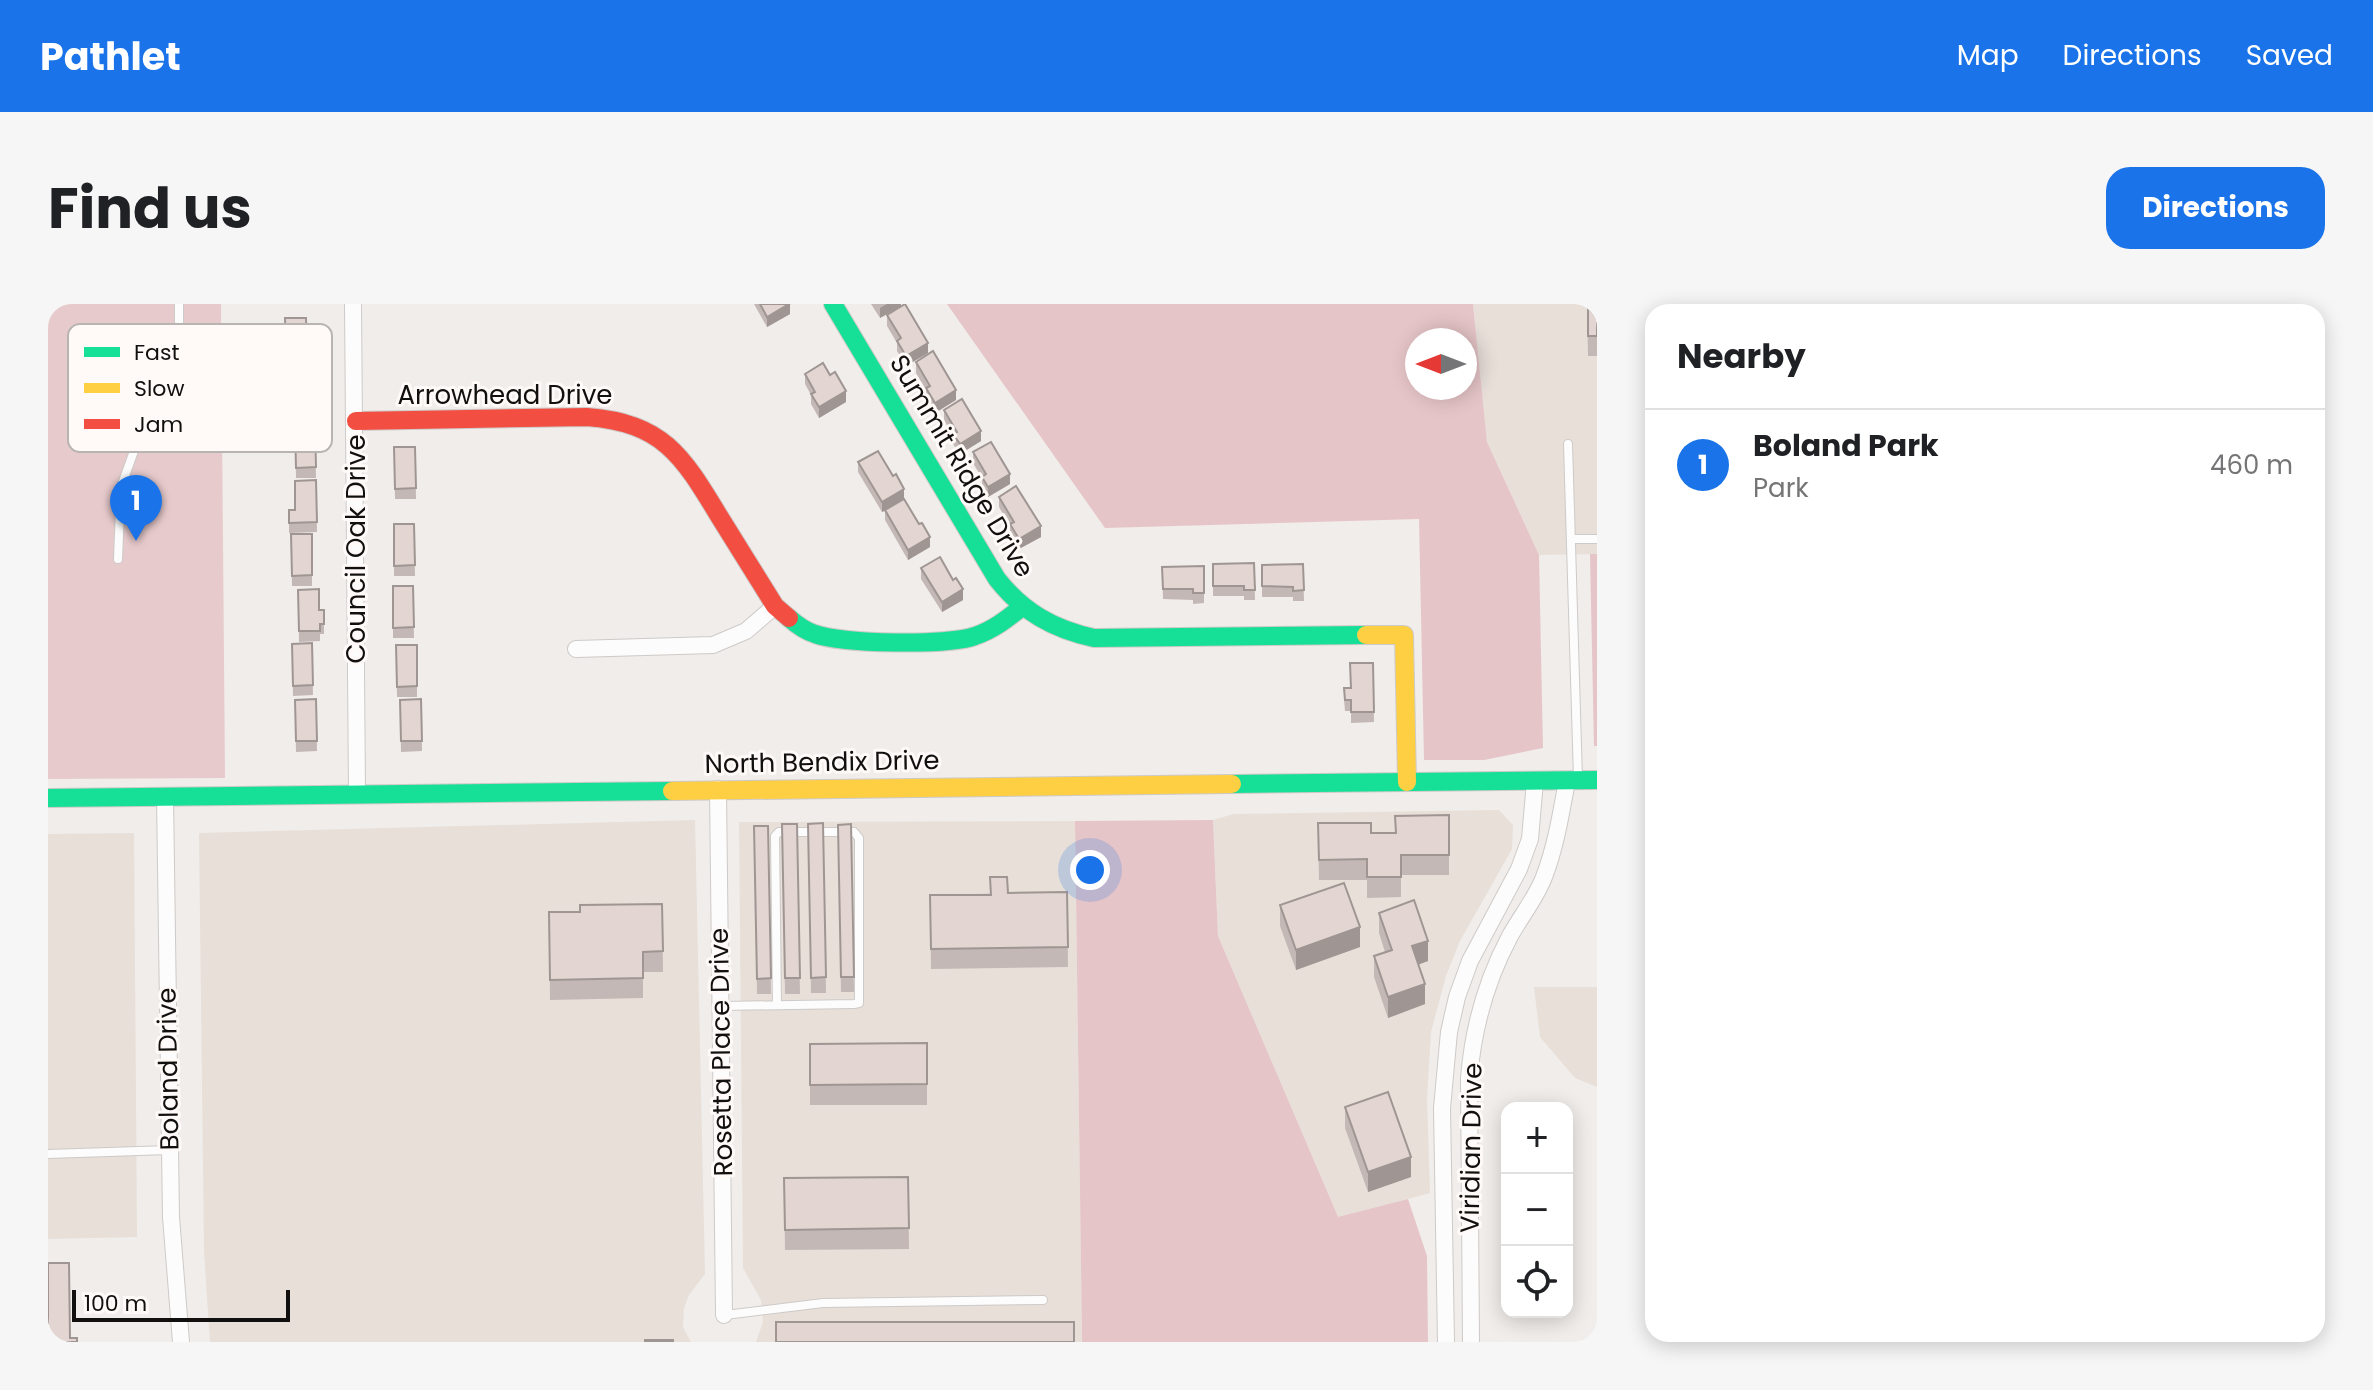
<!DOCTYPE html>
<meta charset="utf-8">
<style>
:root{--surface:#fff;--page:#f6f6f6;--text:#202124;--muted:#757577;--line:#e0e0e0;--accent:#1a73e8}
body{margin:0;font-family:Poppins,sans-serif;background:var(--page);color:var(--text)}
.controls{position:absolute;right:24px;bottom:24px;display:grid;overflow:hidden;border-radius:16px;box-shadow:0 4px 20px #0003}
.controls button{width:72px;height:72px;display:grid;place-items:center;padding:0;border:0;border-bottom:2px solid var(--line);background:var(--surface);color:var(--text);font:40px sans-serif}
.compass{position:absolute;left:1357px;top:24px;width:72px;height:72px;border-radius:50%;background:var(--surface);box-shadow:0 4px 20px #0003;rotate:270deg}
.scale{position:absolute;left:24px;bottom:20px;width:218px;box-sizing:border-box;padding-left:8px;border:4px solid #12100e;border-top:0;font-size:22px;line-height:28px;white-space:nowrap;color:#12100e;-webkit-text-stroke:6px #fffaf7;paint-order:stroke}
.you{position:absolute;left:1042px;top:566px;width:28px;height:28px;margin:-20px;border:6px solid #fff;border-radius:50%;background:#1a73e8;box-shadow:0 0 0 12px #1a73e833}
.badge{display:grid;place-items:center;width:52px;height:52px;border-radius:50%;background:var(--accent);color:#fff;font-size:26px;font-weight:700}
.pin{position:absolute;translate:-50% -66px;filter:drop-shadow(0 2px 4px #0008)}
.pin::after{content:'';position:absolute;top:42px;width:28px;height:24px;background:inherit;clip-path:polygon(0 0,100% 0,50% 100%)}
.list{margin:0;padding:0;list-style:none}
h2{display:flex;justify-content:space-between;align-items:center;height:104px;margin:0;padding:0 32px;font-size:34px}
h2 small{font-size:26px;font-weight:400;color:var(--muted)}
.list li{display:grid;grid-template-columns:52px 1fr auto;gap:24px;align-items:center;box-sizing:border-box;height:112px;padding:0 32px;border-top:2px solid var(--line)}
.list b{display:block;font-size:30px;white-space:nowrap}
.list p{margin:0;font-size:26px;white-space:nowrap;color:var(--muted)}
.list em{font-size:26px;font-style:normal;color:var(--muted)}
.icon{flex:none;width:44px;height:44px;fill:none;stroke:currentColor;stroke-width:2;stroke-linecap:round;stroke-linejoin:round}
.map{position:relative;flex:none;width:1549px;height:1038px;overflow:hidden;border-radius:24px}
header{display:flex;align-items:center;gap:48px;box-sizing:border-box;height:112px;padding:0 40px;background:var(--accent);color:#fff}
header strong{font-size:38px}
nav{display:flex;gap:44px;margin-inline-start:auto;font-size:28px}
.intro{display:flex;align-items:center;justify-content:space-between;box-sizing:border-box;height:192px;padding:0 48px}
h1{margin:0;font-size:56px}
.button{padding:20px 36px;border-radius:24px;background:var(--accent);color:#fff;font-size:28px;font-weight:700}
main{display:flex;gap:48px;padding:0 48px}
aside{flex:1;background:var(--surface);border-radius:24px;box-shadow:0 4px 20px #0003}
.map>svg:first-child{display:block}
.built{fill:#e7dfd8}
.green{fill:#e7cacc}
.forest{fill:#e6c5c8;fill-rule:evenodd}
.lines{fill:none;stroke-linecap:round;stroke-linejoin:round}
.lane-casing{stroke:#cdcac8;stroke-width:10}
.street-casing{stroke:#cdcac8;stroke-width:18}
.fast-casing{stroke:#cdcac8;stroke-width:20}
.slow-casing{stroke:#cdcac8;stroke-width:20}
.jam-casing{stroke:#cdcac8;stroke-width:20}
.lane{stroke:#fdfcfc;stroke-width:8}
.street{stroke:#fdfcfc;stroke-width:16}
.fast{stroke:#16e098;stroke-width:18}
.slow{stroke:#ffcf43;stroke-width:18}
.jam{stroke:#f24e42;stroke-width:18}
.wall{fill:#c3b8b5}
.shaded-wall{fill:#9f9693}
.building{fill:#e3d6d2;stroke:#9f9693;stroke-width:2}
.labels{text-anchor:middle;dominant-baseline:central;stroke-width:6;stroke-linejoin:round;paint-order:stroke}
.street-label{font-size:26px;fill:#12100e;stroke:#fffaf7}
.key{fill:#fffaf7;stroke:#b8b4b1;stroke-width:2}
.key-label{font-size:22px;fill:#12100e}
</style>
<header>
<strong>Pathlet</strong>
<nav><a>Map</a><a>Directions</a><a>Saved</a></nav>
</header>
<div class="intro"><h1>Find us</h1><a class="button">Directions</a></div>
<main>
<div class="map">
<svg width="1549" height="1038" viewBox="0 0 1549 1038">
<rect width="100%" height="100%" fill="#f1edea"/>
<g class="built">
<path d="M1425,0H1549V250L1491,251L1439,138Z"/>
<path d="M1451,506L1465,521L1464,545L1412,637L1398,672L1383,728L1379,794L1382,889L1290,914L1170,632L1165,516L1186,510Z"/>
<path d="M647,516L657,970L641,991L636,1004L635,1023L643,1038H162L156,948L151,529Z"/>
<path d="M1027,517L1034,1038H708L715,1018L713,996L695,964L691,518Z"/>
<path d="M86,529L89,933L0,935V530Z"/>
<path d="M1486,683H1549V783L1527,774L1492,733Z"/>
</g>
<path class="green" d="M0,0H173L177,474L0,475Z"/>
<g class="forest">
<path d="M899,0H1425L1439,138L1491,251L1495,444L1436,456H1376L1371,215L1057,224ZM1369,36H1417V84H1369Z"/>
<path d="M1542,250H1549V442H1546Z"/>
<path d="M1165,516L1170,632L1290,913L1360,895L1379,952L1380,1038H1034L1027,517Z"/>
</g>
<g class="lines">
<defs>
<g id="lane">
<path d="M1520,140L1530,475"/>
<path d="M1523,235H1549"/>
<path d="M70,255L73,183L99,111L124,49L131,28V0"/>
<path d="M673,702L806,700L811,699V534L806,528H731L727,532L729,701"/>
<path d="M0,850L121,846"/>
<path d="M677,1011L775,999L995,996"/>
</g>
<g id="street">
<path d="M305,0L309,489"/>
<path d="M528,345L665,341L698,327L727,302"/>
<path d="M670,485L676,1011"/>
<path d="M117,492L123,913L133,1038"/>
<path d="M1398,1038L1394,804L1401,728L1409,693L1422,657L1471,565L1482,535L1487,477"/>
<path d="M1423,1038L1421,774C1425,725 1439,675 1462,632C1473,612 1488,594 1496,573C1508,542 1513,509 1519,477"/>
</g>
<g id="fast">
<path d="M785,0L949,275C975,308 1005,325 1046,334L1318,331"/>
<path d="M741,314C749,321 757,327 767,330C794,340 900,342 927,332C945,326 959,315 974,303"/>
<path d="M1184,480L1549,476"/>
<path d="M0,494L624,487"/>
</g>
<g id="slow">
<path d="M1318,331H1356L1359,478"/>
<path d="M624,487L1184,480"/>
</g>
<path id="jam" d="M308,117L539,113C615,119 634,151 671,212C690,242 708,272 727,302L741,314"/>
</defs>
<use href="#lane" class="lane-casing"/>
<use href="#street" class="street-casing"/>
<use href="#fast" class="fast-casing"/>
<use href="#slow" class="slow-casing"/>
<use href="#jam" class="jam-casing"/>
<use href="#lane" class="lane"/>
<use href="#street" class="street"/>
<use href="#fast" class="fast"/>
<use href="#slow" class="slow"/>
<use href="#jam" class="jam"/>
</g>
<g class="wall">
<path d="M706,0H742V10L719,23Z"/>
<path d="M823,0H853V2L832,14Z"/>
<path d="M1539,0H1549V52H1540Z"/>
<path d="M839,11L880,49L858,62L849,47V39L839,22Z"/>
<path d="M237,14H258L259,66H238Z"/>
<path d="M868,58L908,96L887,109L878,94V86L868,69Z"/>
<path d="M757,70L798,98L771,114L763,100V91L757,80Z"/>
<path d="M896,106L933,137L912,150L905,140V132L896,116Z"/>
<path d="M247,122H267L268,174H248Z"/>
<path d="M346,143H367L368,195H347Z"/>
<path d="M925,148L962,180L940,193L934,183V174L925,159Z"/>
<path d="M810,158L856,195L882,243L860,256L837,216V207L834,208L810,168Z"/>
<path d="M268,176L269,228L241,229V206H247Z"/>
<path d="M951,193L993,233L971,245L962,231V222L951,203Z"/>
<path d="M346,220H366L367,272H346Z"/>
<path d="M243,230H264V282H244Z"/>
<path d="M1206,259L1207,296H1196V292H1165V260Z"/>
<path d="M1255,260L1256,297H1245V293H1214V261Z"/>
<path d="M1156,262V299L1145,300V296L1115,295L1114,263Z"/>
<path d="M873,264L915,296L894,308L873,275Z"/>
<path d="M345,282H365L366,334H345Z"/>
<path d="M250,286L271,306L276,320V330H272V337L251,338Z"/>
<path d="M264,339L265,391L245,392L244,340Z"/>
<path d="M348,341H369V393H349Z"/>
<path d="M1325,359L1326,418L1303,419V407H1297L1296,395L1302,384Z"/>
<path d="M268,395L269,447L248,448L247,396Z"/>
<path d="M373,395L374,447L353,448L352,396Z"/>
<path d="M1401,511V571H1353V593L1319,594V576H1271L1270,519L1323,529H1347Z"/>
<path d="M775,519L778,689H763L760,520Z"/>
<path d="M734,520H749L752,690H737Z"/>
<path d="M803,520L806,688H793L790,521Z"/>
<path d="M706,522H720L723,690H709Z"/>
<path d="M1019,588L1020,663L883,665L882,591Z"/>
<path d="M614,600L615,668H595V694L502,696L501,608H532Z"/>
<path d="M1232,601L1312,643L1248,666L1232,622Z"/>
<path d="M1331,609L1380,657L1370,660L1377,700L1340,714L1326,673V652L1337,648L1331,629Z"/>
<path d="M879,739V801H762V740Z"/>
<path d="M1297,803L1363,873L1320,888L1297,824Z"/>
<path d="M860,873L861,945L737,946L736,874Z"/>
</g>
<g class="shaded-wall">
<path d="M742,0V10L719,23V13Z"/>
<path d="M839,0H853V2L832,14V4Z"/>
<path d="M880,39V49L858,62V52Z"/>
<path d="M908,86V96L887,109V99Z"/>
<path d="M798,87V98L771,114V103Z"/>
<path d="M933,127V137L912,150V140Z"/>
<path d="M962,170V180L940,193V183Z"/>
<path d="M856,185V195L834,208V198Z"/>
<path d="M993,222V233L971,245V235Z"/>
<path d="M882,233V243L860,256V246Z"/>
<path d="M915,285V296L894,308V298Z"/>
<path d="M1312,623V643L1248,666V646Z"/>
<path d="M1380,637V657L1364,663V642Z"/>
<path d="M1377,680V700L1340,714V693Z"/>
<path d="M1363,853V873L1320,888V868Z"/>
</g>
<g class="building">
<path d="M712,0H741L719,13Z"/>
<path d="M857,0L880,39L858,52L849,37L853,34L839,11Z"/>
<rect x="1540" y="0" width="9" height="32"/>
<path d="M237,14H258L259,56H238Z"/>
<path d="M885,47L908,86L887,99L878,84L882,82L868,58Z"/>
<path d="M775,59L782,71L787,68L798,87L771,103L763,90L767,88L757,70Z"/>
<path d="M914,95L933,127L912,140L905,130L909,128L896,106Z"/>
<path d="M247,122H267L268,163L248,164Z"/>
<path d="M943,138L962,170L940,183L934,173L938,170L925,148Z"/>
<path d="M346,143H367L368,184L347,185Z"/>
<path d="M830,147L845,172L848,170L856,185L834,198L810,158Z"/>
<path d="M268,176L269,218L241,219V206H247V177Z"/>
<path d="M968,182L993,222L971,235L962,220L966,218L951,193Z"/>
<path d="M856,195L871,220L874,219L882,233L860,246L837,206Z"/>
<path d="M346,220H366L367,261L346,262Z"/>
<path d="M243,230H264V271L244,272Z"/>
<path d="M892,253L905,276L908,274L915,285L894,298L873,264Z"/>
<path d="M1206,259L1207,286H1196V282H1165V260Z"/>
<path d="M1255,260L1256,286L1245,287V283L1214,282V261Z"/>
<path d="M1156,262V289H1145V285H1115L1114,263Z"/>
<path d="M345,282H365L366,323L345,324Z"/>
<path d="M271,285V306H276V320H272V327H251L250,286Z"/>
<path d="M264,339L265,381L245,382L244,340Z"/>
<path d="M348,341H369V382L349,383Z"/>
<path d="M1302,359H1325L1326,408H1303V396H1297L1296,384H1303Z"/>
<path d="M268,395L269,437H248L247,396Z"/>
<path d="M373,395L374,437H353L352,396Z"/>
<path d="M1401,511V551H1353V573H1319V555L1271,556L1270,519H1323V529H1348L1347,512Z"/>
<path d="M775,519L778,673L763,674L760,520Z"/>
<path d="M734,520H749L752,674H737Z"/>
<path d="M803,520L806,673H793L790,521Z"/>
<path d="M706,522H720L723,674L709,675Z"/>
<path d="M942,573H959L960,589L1019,588L1020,643L883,645L882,591H943Z"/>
<path d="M1296,579L1312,623L1248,646L1232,601Z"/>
<path d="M1366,596L1380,637L1364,642L1377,680L1340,693L1326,652L1344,646L1331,609Z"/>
<path d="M614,600L615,647L595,648V674L502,676L501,608H532V601Z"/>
<path d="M879,739V780L762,781V740Z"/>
<path d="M1340,788L1363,853L1320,868L1297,803Z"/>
<path d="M860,873L861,924L737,926L736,874Z"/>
<path d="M0,959H21L22,1034H29V1038H0Z"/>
<rect x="728" y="1018" width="298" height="20"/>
<rect x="597" y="1036" width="28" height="2"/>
</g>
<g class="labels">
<g class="street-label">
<text x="457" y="91">Arrowhead Drive</text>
<text transform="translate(914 162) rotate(59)">Summit Ridge Drive</text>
<text transform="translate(308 245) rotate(-90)">Council Oak Drive</text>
<text transform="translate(774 458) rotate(-1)">North Bendix Drive</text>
<text transform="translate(673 748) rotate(-91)">Rosetta Place Drive</text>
<text transform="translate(120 765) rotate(-91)">Boland Drive</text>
<text transform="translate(1423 844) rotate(-89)">Viridian Drive</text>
</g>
</g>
<rect x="20" y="20" width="264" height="128" rx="12" class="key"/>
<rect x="36" y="43" width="36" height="10" fill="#16e098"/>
<rect x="36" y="79" width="36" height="10" fill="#ffcf43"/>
<rect x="36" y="115" width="36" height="10" fill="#f24e42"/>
<g class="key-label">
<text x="86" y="56">Fast</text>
<text x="86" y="92">Slow</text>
<text x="86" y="128">Jam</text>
</g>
</svg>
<div class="controls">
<button>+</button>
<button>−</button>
<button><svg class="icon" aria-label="locate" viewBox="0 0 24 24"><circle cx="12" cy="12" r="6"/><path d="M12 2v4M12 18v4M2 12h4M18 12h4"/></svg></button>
</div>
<svg class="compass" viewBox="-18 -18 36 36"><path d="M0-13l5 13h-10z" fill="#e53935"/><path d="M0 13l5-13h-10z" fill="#757577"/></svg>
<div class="scale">100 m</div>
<div class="you"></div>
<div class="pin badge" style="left:88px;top:237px">1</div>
</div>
<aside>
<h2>Nearby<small></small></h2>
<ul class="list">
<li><span class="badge">1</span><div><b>Boland Park</b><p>Park</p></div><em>460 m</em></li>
</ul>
</aside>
</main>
